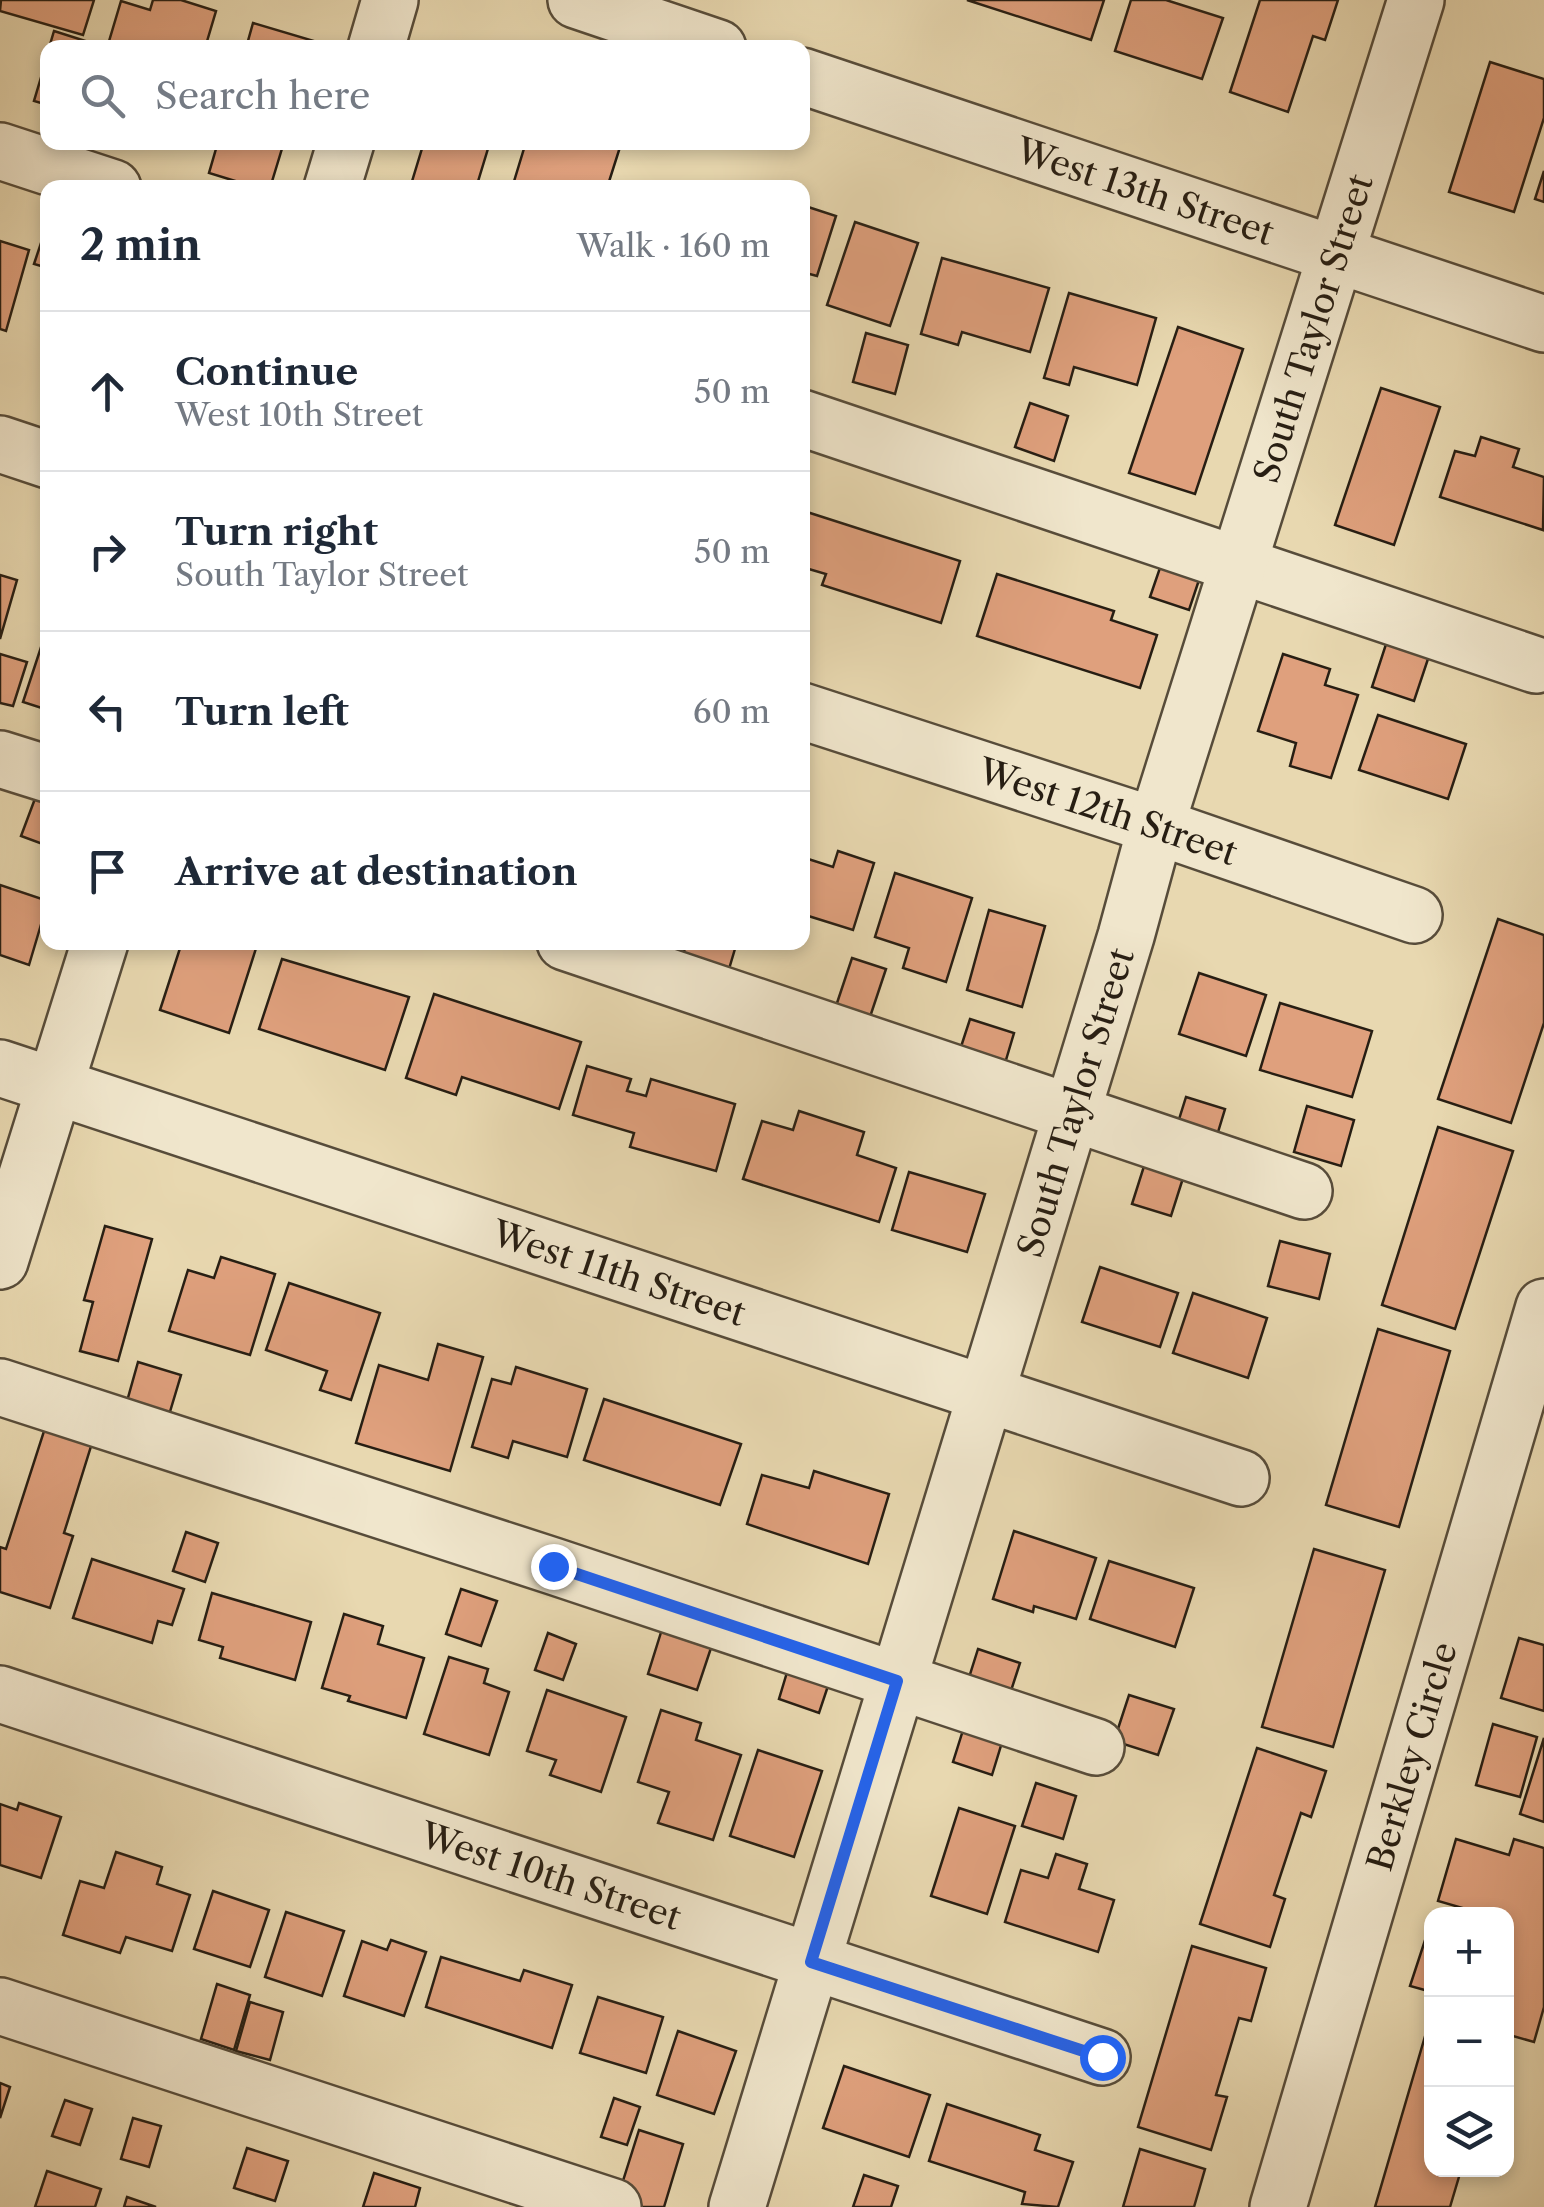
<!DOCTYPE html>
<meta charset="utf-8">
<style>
:root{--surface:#fff;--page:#f6f6f7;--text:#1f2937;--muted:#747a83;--line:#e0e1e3}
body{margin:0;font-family:"Libre Caslon Text",serif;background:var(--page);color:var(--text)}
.controls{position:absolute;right:30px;bottom:30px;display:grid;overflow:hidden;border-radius:20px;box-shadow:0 5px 15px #0003}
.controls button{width:90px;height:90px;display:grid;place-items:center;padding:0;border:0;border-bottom:2px solid var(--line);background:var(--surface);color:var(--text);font:50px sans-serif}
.stop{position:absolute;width:30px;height:30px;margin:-22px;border:8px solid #2563eb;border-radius:50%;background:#fff}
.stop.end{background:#2563eb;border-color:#fff;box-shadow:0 2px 10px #0008}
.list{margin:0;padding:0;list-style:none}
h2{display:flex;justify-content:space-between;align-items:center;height:130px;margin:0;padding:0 40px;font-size:42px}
h2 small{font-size:32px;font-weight:400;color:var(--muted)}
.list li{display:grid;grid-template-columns:65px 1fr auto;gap:30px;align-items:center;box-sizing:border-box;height:160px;padding:0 40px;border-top:2px solid var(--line)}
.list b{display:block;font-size:38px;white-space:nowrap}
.list p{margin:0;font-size:32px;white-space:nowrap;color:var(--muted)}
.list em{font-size:32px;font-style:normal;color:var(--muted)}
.icon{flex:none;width:55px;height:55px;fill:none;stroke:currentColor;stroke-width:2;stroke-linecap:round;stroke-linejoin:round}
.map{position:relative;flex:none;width:1544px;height:2207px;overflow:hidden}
.search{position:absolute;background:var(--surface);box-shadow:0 5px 15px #0003;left:40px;top:40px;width:770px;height:110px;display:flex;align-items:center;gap:25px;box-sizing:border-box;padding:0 35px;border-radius:20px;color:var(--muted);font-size:38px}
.panel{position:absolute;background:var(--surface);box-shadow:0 5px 15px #0003;left:40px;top:180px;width:770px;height:770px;border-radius:20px}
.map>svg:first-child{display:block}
.building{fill:#dfa07d;stroke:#271e13;stroke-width:2.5}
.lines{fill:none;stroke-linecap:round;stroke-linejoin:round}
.minor-casing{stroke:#574c3a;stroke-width:60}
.minor{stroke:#f0e6cc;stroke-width:55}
.route{stroke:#2563eb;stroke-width:12}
.labels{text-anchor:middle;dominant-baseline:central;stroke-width:9;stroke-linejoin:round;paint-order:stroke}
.street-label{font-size:35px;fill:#271e13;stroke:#f0e6cc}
</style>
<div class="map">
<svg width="1544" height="2207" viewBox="0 0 1544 2207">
<rect width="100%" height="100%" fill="#e8d8b0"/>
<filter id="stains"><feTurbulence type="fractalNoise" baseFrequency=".002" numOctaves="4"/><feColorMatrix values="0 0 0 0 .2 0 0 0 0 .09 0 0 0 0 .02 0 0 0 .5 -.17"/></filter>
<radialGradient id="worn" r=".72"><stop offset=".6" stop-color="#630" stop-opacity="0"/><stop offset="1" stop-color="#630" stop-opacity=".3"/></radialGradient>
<g class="building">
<path d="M1,0H94L83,35L0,11Z"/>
<path d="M153,0H181L216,11L205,48H107L121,1L150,10Z"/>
<path d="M967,0H1104L1091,40Z"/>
<path d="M1131,0H1166L1223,18L1202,79L1115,51Z"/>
<path d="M1260,0H1338L1325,40L1313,36L1288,112L1230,92Z"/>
<path d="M253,23L314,41L312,48H246Z"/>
<path d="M54,31L92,43L91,48H49Z"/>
<path d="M48,54V105L34,101Z"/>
<path d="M1490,62L1544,79V118L1514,212L1449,192Z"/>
<path d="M218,142H284L270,188H258L209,173Z"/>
<path d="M424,142H490L476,188H410Z"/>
<path d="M526,142H616L621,144L607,188H512Z"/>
<path d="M1544,171V202L1535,199Z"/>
<path d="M802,205L836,216L817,276L802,272Z"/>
<path d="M855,222L918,243L890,326L827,305Z"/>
<path d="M47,225H48V268L34,264Z"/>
<path d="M0,241L29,250L6,331L0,329Z"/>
<path d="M942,258L1049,288L1030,352L962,332L958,345L921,334Z"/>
<path d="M1069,293L1156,318L1137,385L1074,367L1069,385L1044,378Z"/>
<path d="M1178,327L1243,349L1195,494L1129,473Z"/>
<path d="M866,333L908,345L895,394L853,382Z"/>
<path d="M1381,388L1440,407L1394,545L1335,525Z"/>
<path d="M1030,403L1068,416L1054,461L1015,447Z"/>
<path d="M1481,437L1519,449L1513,467L1544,477L1543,530L1440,497L1455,451L1475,456Z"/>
<path d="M807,512L960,561L941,623L822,585L826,574L802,567V526Z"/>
<path d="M1162,562L1201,574L1189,610L1150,597Z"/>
<path d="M997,574L1114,611L1111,620L1157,635L1140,688L977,636Z"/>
<path d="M0,575L17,580L0,639Z"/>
<path d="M48,626V710L23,702Z"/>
<path d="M1388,638L1430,653L1414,701L1372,687Z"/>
<path d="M0,654L27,662L13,706L0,703Z"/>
<path d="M1283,654L1330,669L1325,685L1358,695L1331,778L1290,766L1296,743L1258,731Z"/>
<path d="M1378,715L1466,744L1448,799L1359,770Z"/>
<path d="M36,796L48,801V846L21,836Z"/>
<path d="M838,851L874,863L853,930L802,914V857L833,867Z"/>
<path d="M895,873L972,898L946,982L903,968L909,948L875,937Z"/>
<path d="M0,885L48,901L29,965L0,955Z"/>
<path d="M989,910L1045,926L1022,1007L967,990Z"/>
<path d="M1498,919L1544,935V1023L1511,1123L1438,1099Z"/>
<path d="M182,942H258L229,1033L160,1010Z"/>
<path d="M687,942H737L729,969L683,954Z"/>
<path d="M852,958L886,969L870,1017L836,1006Z"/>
<path d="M282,959L409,997L385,1070L259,1029Z"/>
<path d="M1199,973L1266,995L1246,1056L1179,1034Z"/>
<path d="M434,994L581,1042L559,1109L462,1077L456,1095L406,1078Z"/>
<path d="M1280,1003L1372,1031L1352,1097L1260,1070Z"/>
<path d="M970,1019L1014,1033L1003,1070L958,1056Z"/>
<path d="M587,1066L631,1079L627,1091L646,1096L651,1079L735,1104L716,1171L630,1147L634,1133L573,1115Z"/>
<path d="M1186,1097L1225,1109L1215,1142L1176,1129Z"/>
<path d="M1307,1106L1354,1120L1341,1166L1294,1152Z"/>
<path d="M799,1111L864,1132L857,1155L896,1168L879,1222L743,1179L762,1121L793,1130Z"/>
<path d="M1438,1127L1513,1151L1455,1329L1382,1305Z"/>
<path d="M1145,1163L1184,1175L1171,1216L1132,1204Z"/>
<path d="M909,1172L985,1194L967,1252L892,1230Z"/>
<path d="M105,1226L152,1239L118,1361L80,1351L93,1302L84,1300Z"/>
<path d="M1280,1241L1330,1254L1319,1299L1268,1286Z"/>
<path d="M221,1257L275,1274L250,1355L169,1331L188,1270L214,1278Z"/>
<path d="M1100,1267L1178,1293L1160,1347L1082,1322Z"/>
<path d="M289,1283L380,1313L351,1400L320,1390L327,1371L266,1350Z"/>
<path d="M1193,1293L1267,1318L1248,1378L1173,1353Z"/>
<path d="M1378,1329L1450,1351L1399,1527L1326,1505Z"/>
<path d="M438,1344L483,1357L450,1471L356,1443L379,1365L428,1380Z"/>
<path d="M138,1362L181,1375L166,1425L124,1412Z"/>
<path d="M516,1367L587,1389L567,1457L513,1441L508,1458L472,1447L492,1379L511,1384Z"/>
<path d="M604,1399L741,1444L720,1505L584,1460Z"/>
<path d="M45,1428L92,1443L64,1533L73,1536L50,1608L0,1592V1547L6,1549Z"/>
<path d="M814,1471L889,1494L868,1564L747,1524L762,1475L809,1488Z"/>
<path d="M1014,1531L1096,1558L1076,1619L1034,1606L1033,1612L993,1599Z"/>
<path d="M186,1532L218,1543L205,1582L173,1571Z"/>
<path d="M1314,1549L1385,1570L1333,1747L1262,1727Z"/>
<path d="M92,1559L184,1589L172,1625L158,1621L152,1643L73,1618Z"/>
<path d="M1109,1561L1194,1588L1175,1647L1090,1619Z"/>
<path d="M461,1589L497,1601L481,1646L446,1634Z"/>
<path d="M212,1593L311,1622L295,1680L220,1658L223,1647L199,1640Z"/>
<path d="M344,1614L383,1626L378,1644L424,1658L406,1718L348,1701L350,1696L322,1688Z"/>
<path d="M663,1626L713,1642L697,1690L648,1674Z"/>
<path d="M548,1633L576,1644L563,1680L535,1670Z"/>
<path d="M1519,1638L1544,1645V1711L1501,1698Z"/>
<path d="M978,1649L1020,1663L1009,1697L967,1684Z"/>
<path d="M449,1657L488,1669L484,1683L509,1692L489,1755L424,1734Z"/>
<path d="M788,1669L829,1683L819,1713L779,1699Z"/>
<path d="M547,1690L626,1717L601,1792L550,1775L556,1760L527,1751Z"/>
<path d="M1129,1695L1174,1709L1158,1755L1114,1741Z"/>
<path d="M661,1710L701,1723L696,1740L741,1755L713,1840L658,1823L669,1792L638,1782Z"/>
<path d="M1493,1724L1537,1737L1520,1797L1476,1785Z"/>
<path d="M964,1727L1003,1739L992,1775L953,1762Z"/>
<path d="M1544,1738V1822L1520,1814Z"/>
<path d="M1257,1748L1326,1771L1311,1817L1301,1813L1274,1895L1285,1899L1270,1947L1200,1924Z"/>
<path d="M758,1750L822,1771L794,1857L730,1836Z"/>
<path d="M1036,1783L1076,1796L1063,1839L1022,1826Z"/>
<path d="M19,1803L61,1817L41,1878L0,1865V1804L17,1810Z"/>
<path d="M959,1808L1015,1826L987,1914L931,1896Z"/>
<path d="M1456,1839L1509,1855L1514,1839L1544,1848V2007L1534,2042L1506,2034V1914H1483L1438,1901Z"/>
<path d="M116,1852L162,1867L157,1884L190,1895L172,1951L126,1937L120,1953L63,1935L80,1881L104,1888Z"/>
<path d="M1056,1854L1087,1864L1079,1889L1114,1900L1098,1952L1005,1922L1021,1870L1048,1878Z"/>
<path d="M213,1891L269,1910L250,1967L194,1949Z"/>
<path d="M286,1912L344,1931L322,1996L265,1977Z"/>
<path d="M1430,1925L1432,1926V1992L1410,1986Z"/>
<path d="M391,1940L426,1952L404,2016L344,1996L362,1941L387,1950Z"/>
<path d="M1192,1946L1266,1968L1251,2021L1239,2018L1216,2095L1227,2097L1211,2150L1138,2127Z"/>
<path d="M441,1957L520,1981L524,1970L572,1985L552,2048L426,2007Z"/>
<path d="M217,1984L250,1995L234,2050L201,2039Z"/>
<path d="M598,1997L663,2017L646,2073L580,2053Z"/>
<path d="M250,2002L283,2012L270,2060L236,2051Z"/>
<path d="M678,2031L736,2051L714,2114L657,2095Z"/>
<path d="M1426,2033L1432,2035V2170H1461L1450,2207H1375Z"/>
<path d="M844,2066L930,2095L909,2157L823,2128Z"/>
<path d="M0,2083L10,2087L0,2118Z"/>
<path d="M614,2098L640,2107L627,2145L601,2137Z"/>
<path d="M65,2100L92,2109L80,2145L52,2136Z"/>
<path d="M947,2104L1040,2135L1035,2150L1073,2162L1058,2207L1022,2204L1025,2192L929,2161Z"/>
<path d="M133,2118L161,2126L149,2167L121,2159Z"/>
<path d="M639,2130L683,2144L664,2207H638L617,2200Z"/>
<path d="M247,2148L288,2161L275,2201L234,2188Z"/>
<path d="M1140,2149L1205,2169L1194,2207H1123Z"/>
<path d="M47,2171L101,2189L95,2207H35Z"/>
<path d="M374,2173L420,2188L415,2207H363Z"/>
<path d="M864,2175L898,2186L891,2207H853Z"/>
<path d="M127,2197L156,2207H124Z"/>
</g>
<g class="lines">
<defs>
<g id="minor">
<path d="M576,0L718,48"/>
<path d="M376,48L390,0"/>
<path id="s1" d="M802,76L1544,324"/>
<path d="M0,151L113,188"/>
<path d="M332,188L346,142"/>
<path d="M802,418L1536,665"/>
<path d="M0,444L48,460"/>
<path id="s2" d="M802,711L1156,826L1414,915"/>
<path d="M0,759L48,774"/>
<path d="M565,942L1304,1191"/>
<path id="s3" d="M0,1068L1241,1478"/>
<path d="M0,1261L100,942"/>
<path d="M0,1387L553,1566L1096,1747"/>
<path id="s4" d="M0,1694L1102,2057"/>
<path d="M0,2006L613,2207"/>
<path id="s5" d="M737,2207L1126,936L1156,826L1416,0"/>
<path id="s6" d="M1278,2207L1544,1307"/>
</g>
</defs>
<use href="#minor" class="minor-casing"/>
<use href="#minor" class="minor"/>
</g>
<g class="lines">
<path class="route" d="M553,1566L897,1681L811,1962L1102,2057"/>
</g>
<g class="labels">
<g class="street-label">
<text stroke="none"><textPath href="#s1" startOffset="362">West 13th Street</textPath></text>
<text stroke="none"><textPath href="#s5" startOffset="1965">South Taylor Street</textPath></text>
<text stroke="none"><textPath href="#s2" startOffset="322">West 12th Street</textPath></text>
<text stroke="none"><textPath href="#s5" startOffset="1155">South Taylor Street</textPath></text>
<text stroke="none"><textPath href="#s3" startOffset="652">West 11th Street</textPath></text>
<text stroke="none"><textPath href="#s6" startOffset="470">Berkley Circle</textPath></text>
<text stroke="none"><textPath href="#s4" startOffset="580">West 10th Street</textPath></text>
</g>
</g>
<rect width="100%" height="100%" filter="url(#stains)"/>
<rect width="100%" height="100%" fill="url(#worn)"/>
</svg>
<div class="controls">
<button>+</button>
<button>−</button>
<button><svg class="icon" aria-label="layers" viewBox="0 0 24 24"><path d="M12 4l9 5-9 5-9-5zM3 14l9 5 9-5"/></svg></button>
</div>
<div class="stop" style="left:1102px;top:2057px"></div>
<div class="stop end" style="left:553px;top:1566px"></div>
<div class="search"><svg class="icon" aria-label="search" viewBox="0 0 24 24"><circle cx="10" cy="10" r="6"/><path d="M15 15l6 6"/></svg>Search here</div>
<section class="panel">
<h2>2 min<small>Walk · 160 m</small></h2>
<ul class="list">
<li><svg class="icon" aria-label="ahead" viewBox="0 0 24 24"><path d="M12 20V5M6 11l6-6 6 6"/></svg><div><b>Continue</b><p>West 10th Street</p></div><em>50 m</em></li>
<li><svg class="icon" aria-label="right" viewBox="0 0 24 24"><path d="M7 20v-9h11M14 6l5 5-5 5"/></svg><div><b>Turn right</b><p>South Taylor Street</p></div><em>50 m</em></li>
<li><svg class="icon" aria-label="left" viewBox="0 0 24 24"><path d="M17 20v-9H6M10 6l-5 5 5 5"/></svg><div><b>Turn left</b></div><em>60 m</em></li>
<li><svg class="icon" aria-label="arrive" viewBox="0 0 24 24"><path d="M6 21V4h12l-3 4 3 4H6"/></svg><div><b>Arrive at destination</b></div></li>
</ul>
</section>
</div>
